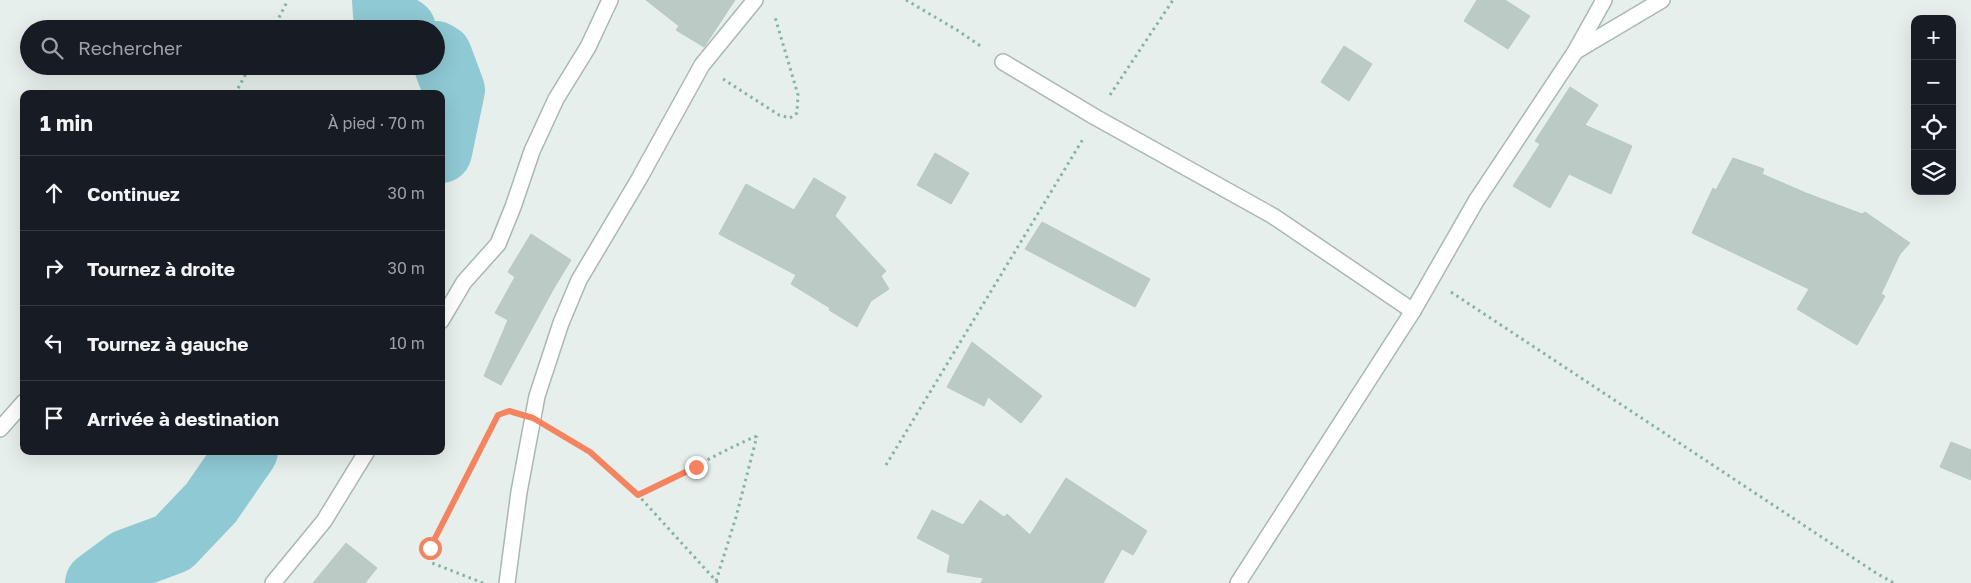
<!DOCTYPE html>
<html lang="fr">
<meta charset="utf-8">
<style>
:root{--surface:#171b24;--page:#242831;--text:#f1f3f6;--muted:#9ea1a6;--line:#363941}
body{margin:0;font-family:"Golos Text",sans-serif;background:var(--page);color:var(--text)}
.controls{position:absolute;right:15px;top:15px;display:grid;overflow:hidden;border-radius:10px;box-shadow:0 5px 20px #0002}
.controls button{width:45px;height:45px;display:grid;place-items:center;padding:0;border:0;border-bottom:1px solid var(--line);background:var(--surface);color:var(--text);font:25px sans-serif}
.stop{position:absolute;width:15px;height:15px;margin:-11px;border:4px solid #f4845f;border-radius:50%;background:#fff}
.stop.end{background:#f4845f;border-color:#fff;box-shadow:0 1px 5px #0008}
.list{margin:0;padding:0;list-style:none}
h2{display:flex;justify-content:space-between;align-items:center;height:65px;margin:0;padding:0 20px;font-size:21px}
h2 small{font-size:16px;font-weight:400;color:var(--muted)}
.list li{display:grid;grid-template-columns:32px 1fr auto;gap:15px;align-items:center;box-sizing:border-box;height:75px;padding:0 20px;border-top:1px solid var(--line)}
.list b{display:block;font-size:19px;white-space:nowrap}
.list em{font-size:16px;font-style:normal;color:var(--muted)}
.icon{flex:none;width:28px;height:28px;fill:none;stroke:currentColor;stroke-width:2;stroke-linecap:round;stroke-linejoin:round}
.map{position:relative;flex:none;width:1971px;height:583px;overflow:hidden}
.search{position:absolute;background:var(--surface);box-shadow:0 5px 20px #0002;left:20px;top:20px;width:425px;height:55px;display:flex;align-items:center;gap:12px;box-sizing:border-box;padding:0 18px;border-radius:28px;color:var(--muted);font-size:19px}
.panel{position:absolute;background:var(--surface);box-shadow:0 5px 20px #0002;left:20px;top:90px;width:425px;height:365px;border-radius:10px}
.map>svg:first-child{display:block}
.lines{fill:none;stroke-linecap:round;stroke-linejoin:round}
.river{stroke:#8ec9d4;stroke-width:62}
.building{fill:#bbcac4;stroke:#b8c9c2}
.minor-casing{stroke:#a8b8b2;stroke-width:18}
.path{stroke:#86b3a5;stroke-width:3;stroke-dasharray:2.5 4;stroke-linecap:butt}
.minor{stroke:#fff;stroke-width:15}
.route{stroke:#f4845f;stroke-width:6}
</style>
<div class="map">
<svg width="1971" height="583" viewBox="0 0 1971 583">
<rect width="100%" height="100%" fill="#e6efeb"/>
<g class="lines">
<g class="river">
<path d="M383,0L384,15L405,29"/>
<path d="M436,52L441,55L454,90L441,152"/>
<path d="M96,583L127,560L173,543L211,503L247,451"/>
</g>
</g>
<g class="building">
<path d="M646,0H735L704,47L676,30L679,26Z"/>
<path d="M1477,0H1505L1530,16L1508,49L1464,21Z"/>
<path d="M1344,46L1372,64L1349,101L1321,82Z"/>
<path d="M1570,87L1598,105L1585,125L1632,146L1611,194L1569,174L1550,208L1513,186L1540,144L1535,141Z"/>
<path d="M935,153L969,173L951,204L917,185Z"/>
<path d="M1733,158L1764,169L1762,174L1806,193L1862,214L1865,212L1910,243L1900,254L1881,294L1885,296L1857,345L1797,309L1809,289L1692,233L1713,188L1716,190Z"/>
<path d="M814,178L846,197L835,216L886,271L881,276L889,289L871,301L857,327L829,310L830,308L791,284L796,275L719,234L746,184L794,210Z"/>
<path d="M1042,222L1150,279L1135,307L1025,249Z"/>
<path d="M531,234L571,260L554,288L501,385L484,376L508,320L495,313L515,277L508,272Z"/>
<path d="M972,342L1042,396L1021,423L988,397L984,406L947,387Z"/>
<path d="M1951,442L1971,450V480L1940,467Z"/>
<path d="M1066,478L1147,531L1133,555L1122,549L1103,583H981L983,578L947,572L950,555L917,538L932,510L963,525L980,500L1004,517L1007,514L1030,535Z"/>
<path d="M346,543L377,568L365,583H313Z"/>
</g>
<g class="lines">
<defs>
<g id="minor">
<path d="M1576,51L1662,0"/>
<path d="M1003,62L1095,117L1273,216L1413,311"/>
<path d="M441,321L464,282L498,244L513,207L532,151L556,99L588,47L610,0"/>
<path d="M0,429L24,402"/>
<path d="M273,583L324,521L367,451"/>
<path d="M507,583L519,492L537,396L561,323L579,280L639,179L702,65L755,0"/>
<path d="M1238,583L1413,311L1476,201L1575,52L1604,0"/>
</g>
</defs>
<use href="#minor" class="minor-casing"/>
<g class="path">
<path d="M906,0L957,30L982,47"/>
<path d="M273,29L288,0"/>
<path d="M723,79L779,115L790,118L797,113L798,95L775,17"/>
<path d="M235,94L250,66"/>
<path d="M1110,95L1173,0"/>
<path d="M1451,292L1876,573L1894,583"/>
<path d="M555,431L590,452L638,495L718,583"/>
<path d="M886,465L1083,139"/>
<path d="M638,495C679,477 716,453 757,436"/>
<path d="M716,581L736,517L757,436"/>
<path d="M483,583L432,563L429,556V548L498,415L509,411"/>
</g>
<use href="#minor" class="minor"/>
</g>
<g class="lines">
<path class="route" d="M430,548L498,415L509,411L533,418L590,452L638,495L696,467"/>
</g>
</svg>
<div class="controls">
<button>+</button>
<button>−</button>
<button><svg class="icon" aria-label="locate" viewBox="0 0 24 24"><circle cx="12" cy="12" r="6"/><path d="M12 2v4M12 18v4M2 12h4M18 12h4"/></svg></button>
<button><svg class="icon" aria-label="layers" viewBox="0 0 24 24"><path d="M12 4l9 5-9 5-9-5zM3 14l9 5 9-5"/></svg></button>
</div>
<div class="stop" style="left:430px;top:548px"></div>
<div class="stop end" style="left:696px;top:467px"></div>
<div class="search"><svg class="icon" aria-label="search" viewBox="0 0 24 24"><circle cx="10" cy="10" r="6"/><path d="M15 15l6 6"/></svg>Rechercher</div>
<section class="panel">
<h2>1 min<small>À pied · 70 m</small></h2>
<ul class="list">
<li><svg class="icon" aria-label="ahead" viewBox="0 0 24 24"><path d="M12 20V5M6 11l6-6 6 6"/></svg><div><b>Continuez</b></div><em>30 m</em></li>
<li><svg class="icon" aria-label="right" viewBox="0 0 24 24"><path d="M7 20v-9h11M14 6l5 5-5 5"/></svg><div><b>Tournez à droite</b></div><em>30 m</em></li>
<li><svg class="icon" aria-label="left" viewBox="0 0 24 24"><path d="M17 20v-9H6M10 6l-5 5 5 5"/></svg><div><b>Tournez à gauche</b></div><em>10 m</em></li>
<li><svg class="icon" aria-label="arrive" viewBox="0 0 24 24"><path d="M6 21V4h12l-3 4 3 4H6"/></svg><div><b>Arrivée à destination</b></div></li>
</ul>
</section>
</div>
